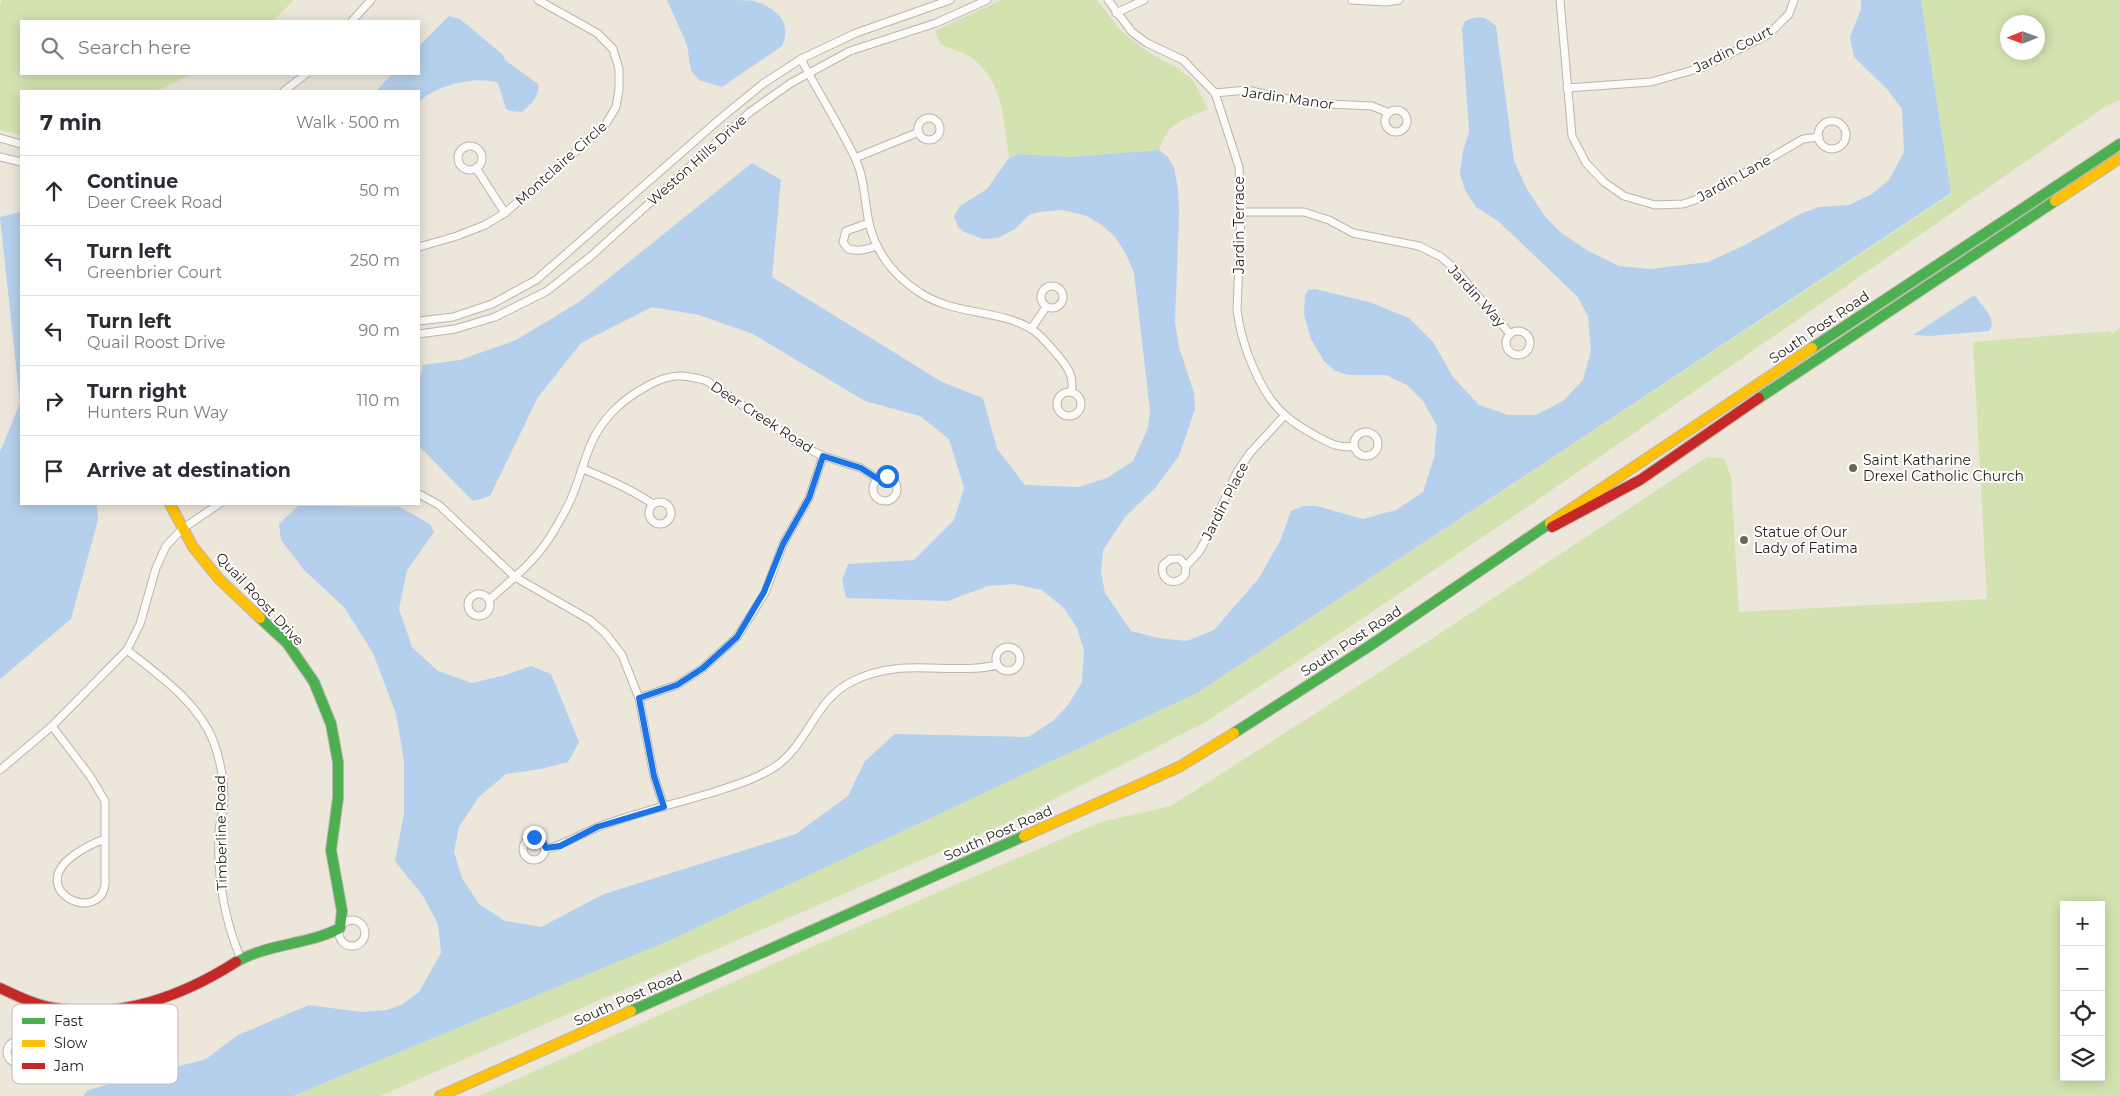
<!DOCTYPE html>
<meta charset="utf-8">
<style>
:root{--surface:#fff;--page:#f7f7f7;--text:#2b2b33;--muted:#7c7c81;--line:#e1e1e2}
body{margin:0;font-family:Montserrat,sans-serif;background:var(--page);color:var(--text)}
.controls{position:absolute;right:15px;bottom:15px;display:grid;overflow:hidden;border-radius:0px;box-shadow:0 2px 12px #0003}
.controls button{width:45px;height:45px;display:grid;place-items:center;padding:0;border:0;border-bottom:1px solid var(--line);background:var(--surface);color:var(--text);font:25px sans-serif}
.compass{position:absolute;left:2000px;top:15px;width:45px;height:45px;border-radius:50%;background:var(--surface);box-shadow:0 2px 12px #0003;rotate:269deg}
.stop{position:absolute;width:15px;height:15px;margin:-11px;border:4px solid #1a73e8;border-radius:50%;background:#fff}
.stop.end{background:#1a73e8;border-color:#fff;box-shadow:0 1px 5px #0008}
.list{margin:0;padding:0;list-style:none}
h2{display:flex;justify-content:space-between;align-items:center;height:65px;margin:0;padding:0 20px;font-size:21px}
h2 small{font-size:16px;font-weight:400;color:var(--muted)}
.list li{display:grid;grid-template-columns:32px 1fr auto;gap:15px;align-items:center;box-sizing:border-box;height:70px;padding:0 20px;border-top:1px solid var(--line)}
.list b{display:block;font-size:19px;white-space:nowrap}
.list p{margin:0;font-size:16px;white-space:nowrap;color:var(--muted)}
.list em{font-size:16px;font-style:normal;color:var(--muted)}
.icon{flex:none;width:28px;height:28px;fill:none;stroke:currentColor;stroke-width:2;stroke-linecap:round;stroke-linejoin:round}
.map{position:relative;flex:none;width:2120px;height:1096px;overflow:hidden}
.search{position:absolute;background:var(--surface);box-shadow:0 2px 12px #0003;left:20px;top:20px;width:400px;height:55px;display:flex;align-items:center;gap:12px;box-sizing:border-box;padding:0 18px;border-radius:0px;color:var(--muted);font-size:19px}
.panel{position:absolute;background:var(--surface);box-shadow:0 2px 12px #0003;left:20px;top:90px;width:400px;height:415px;border-radius:0px}
.map>svg:first-child{display:block}
.green{fill:#d2e3af;fill-rule:evenodd}
.water{fill:#b5d0ec}
.lines{fill:none;stroke-linecap:round;stroke-linejoin:round}
.street-casing{stroke:#bab6ad;stroke-width:9}
.fast-casing{stroke:#bab6ad;stroke-width:12}
.slow-casing{stroke:#bab6ad;stroke-width:12}
.jam-casing{stroke:#bab6ad;stroke-width:12}
.street{stroke:#fcfbfa;stroke-width:7}
.fast{stroke:#4caf50;stroke-width:10}
.slow{stroke:#ffc107;stroke-width:10}
.jam{stroke:#c62828;stroke-width:10}
.route{stroke:#1a73e8;stroke-width:6}
.poi-dot{fill:#69645c;stroke:#fff;stroke-width:2}
.labels{text-anchor:middle;dominant-baseline:central;stroke-width:4;stroke-linejoin:round;paint-order:stroke}
.street-label{font-size:14px;fill:#231e17;stroke:#fff}
.poi-label{font-size:14px;fill:#231e17;stroke:#fff;text-anchor:start}
.key{fill:#fff;stroke:#bdbcb9;stroke-width:1}
.key-label{font-size:14px;fill:#231e17}
</style>
<div class="map">
<svg width="2120" height="1096" viewBox="0 0 2120 1096">
<rect width="100%" height="100%" fill="#ece6db"/>
<g class="green">
<path d="M2,0H294L273,21H21V74H192L157,91H21V135L0,130V6Z"/>
<path d="M1001,0H1097L1123,33L1151,54L1176,67L1193,80L1208,109C1182,121 1169,121 1159,150L1070,157L1019,154L1009,158C1004,124 1004,82 973,59C965,52 951,49 941,45L935,31Z"/>
<path d="M1921,0H2120V100L2103,108L1546,494L1363,618L1204,723L1013,820L380,1096H293L665,942L1197,693L1951,194ZM2008,22H2038V52H2008Z"/>
<path d="M2120,328V1096H479L802,951L1101,822L1171,806L1433,638L1707,457L1724,458L1731,478L1739,612L1987,599L1973,342L2110,331L2112,334ZM2064,905H2101V1077H2064Z"/>
</g>
<g class="water">
<path d="M667,0C688,0 709,0 730,0C737,0 747,0 754,1C776,8 793,22 782,46L722,87L699,80L691,71L687,45Z"/>
<path d="M1861,0H1921L1951,193L1197,693L668,941L293,1096H83L88,1090L206,1059L238,1035L309,1005L361,1012L387,1010L403,1004L419,992L441,953L438,924L423,896L395,861L404,814V761L396,714L373,653L344,607L304,570L281,540L279,524L298,506L400,507L430,524L434,532L407,570L399,609L412,647L438,671L472,683L506,675L531,666L551,674L579,742L568,762L541,769L506,774L479,797L459,827L454,852L462,878L479,904L505,921L541,927L604,894L796,834L848,796L865,761L895,734L1028,737L1053,721L1068,705L1082,682L1084,650L1077,628L1064,608L1042,590L1014,584L988,586L948,601L846,598L842,580L848,564L914,560L954,520L964,488L949,439L920,416L865,401L753,334L699,315L652,307L581,343L538,397L490,496L473,501L419,446V383L423,365L460,360L516,340L579,302L752,163L781,180L772,277L942,382L983,398L997,449L1025,485L1079,487L1107,478L1133,461L1148,428L1150,410L1134,273L1126,254L1116,238L1103,226L1087,216L1062,210L1039,212L1029,215L1015,229L998,238L983,239L964,232L958,227L954,216L960,206L987,189L1009,158L1019,154L1070,157L1159,150L1168,157L1174,167L1178,189L1179,214L1175,323L1179,347L1194,393L1195,409L1179,456L1155,488L1125,517L1103,550L1101,572L1105,593L1131,631L1158,638L1187,641L1214,630L1259,578L1281,539L1291,511L1303,506H1316L1363,519L1396,510L1423,492L1434,458L1437,426L1423,401L1407,385L1386,375H1349L1335,371L1324,361L1311,339L1304,315L1305,296L1308,290L1315,289L1369,302L1409,318L1433,342L1453,377L1479,405L1508,415H1536L1563,401L1583,380L1591,351L1588,316L1577,296L1498,221L1476,207L1465,190L1460,174L1463,151L1469,132L1462,29L1465,21C1480,15 1484,16 1496,26L1514,161L1527,189L1544,215L1560,232L1588,251L1619,266L1650,269L1708,262L1743,246L1800,214L1819,207L1849,205L1872,194L1889,180L1904,152L1902,109L1887,89L1854,57L1850,37L1861,9Z"/>
<path d="M449,16L460,19L503,55L505,60L538,84C540,97 531,104 522,112L510,111L506,109L498,83C476,75 435,86 419,102V91H376L392,74H419V46Z"/>
<path d="M21,212V504H97L98,520L71,619L0,679V452L20,403L0,217Z"/>
<path d="M1973,296L1976,297C1983,307 1998,320 1989,331L1930,336L1913,335Z"/>
</g>
<g class="lines">
<defs>
<g id="street">
<path d="M1108,0L1132,32L1147,43L1183,60L1215,93L1239,167L1241,212L1237,310C1241,343 1259,393 1286,416C1295,424 1307,431 1318,437C1330,443 1339,449 1354,446"/>
<path d="M1352,0L1387,2L1399,0"/>
<path d="M1560,0L1572,136L1586,163L1604,182L1624,196L1655,205L1683,204L1695,200L1707,195L1803,139L1819,137"/>
<path d="M1116,13L1144,0"/>
<path d="M352,21L371,0"/>
<path d="M801,59C818,92 838,123 854,156C865,177 864,200 869,223C876,253 893,275 919,292C952,315 996,309 1030,328C1042,335 1051,348 1060,358C1068,367 1075,379 1071,392"/>
<path d="M1567,88L1651,82L1704,67L1769,34L1789,14L1794,0"/>
<path d="M284,91L306,74"/>
<path d="M1215,93L1247,90L1292,100L1328,104L1372,106L1389,113"/>
<circle cx="1396" cy="121" r="11"/>
<circle cx="929" cy="129" r="11"/>
<circle cx="1832" cy="135" r="14"/>
<path d="M0,138L21,144"/>
<circle cx="470" cy="158" r="12"/>
<path d="M0,157L21,162"/>
<path d="M855,158L919,132"/>
<path d="M476,168L505,213"/>
<path d="M1241,212H1304L1329,220L1353,233L1419,246L1441,257L1455,269L1510,334"/>
<path d="M869,223L846,231L843,242L848,249C859,252 867,249 877,246"/>
<path d="M419,247L457,236L485,225L505,213L604,127L616,107L619,90V69L613,49L597,33L538,0"/>
<circle cx="1052" cy="297" r="11"/>
<path d="M419,321L453,317L492,304L536,280L721,118L764,83L801,59L856,33L950,0"/>
<path d="M1031,329L1046,307"/>
<circle cx="1518" cy="343" r="12"/>
<path d="M419,334L455,329L495,317L547,291L591,256L750,112L791,83L850,51L936,23L987,0"/>
<circle cx="1069" cy="404" r="12"/>
<circle cx="1366" cy="444" r="12"/>
<path d="M583,469C608,479 631,489 653,504"/>
<circle cx="885" cy="489" r="12"/>
<path d="M419,494L439,505L515,577L590,620L605,633L622,655L639,698L654,776L664,807"/>
<circle cx="660" cy="513" r="11"/>
<path d="M1186,566L1180,559H1170L1163,565C1159,580 1175,588 1185,575L1186,566L1199,552L1209,534L1237,472L1250,453L1285,415"/>
<circle cx="479" cy="605" r="11"/>
<path d="M489,600C512,579 535,562 552,534C558,524 565,512 570,501C579,482 583,462 591,444C601,420 621,401 642,389C667,374 680,373 707,381L802,446L823,456L861,468L878,479"/>
<circle cx="1008" cy="659" r="12"/>
<path d="M127,650C159,675 200,704 214,743C220,760 224,782 224,799C224,811 219,822 219,833C217,877 224,919 241,959"/>
<path d="M639,698L677,685L703,668L737,637L765,593L783,544L809,498L823,456"/>
<path d="M52,726L90,776L105,801V885C98,925 25,890 74,855C84,848 93,843 105,839"/>
<path d="M0,770L52,726L127,650L140,624L156,568L166,546L182,529L219,504"/>
<circle cx="534" cy="849" r="11"/>
<path d="M546,849C565,845 580,834 598,827C635,813 675,804 714,792C735,785 757,779 776,766C809,743 814,700 853,681C902,656 949,676 998,665"/>
<circle cx="352" cy="933" r="13"/>
<circle cx="18" cy="1052" r="11"/>
<path d="M22,1041L33,1003"/>
</g>
<g id="fast">
<path d="M1812,348L2120,144"/>
<path d="M1759,398L2055,201"/>
<path d="M1234,733L1371,645L1550,523"/>
<path d="M236,962C269,943 308,945 340,928L342,911L331,850L338,798V762L331,724L314,682L287,643L260,618"/>
<path d="M631,1011L1024,836"/>
</g>
<g id="slow">
<path d="M2055,201L2120,158"/>
<path d="M170,504L193,547L219,579L260,618"/>
<path d="M1550,523L1812,348"/>
<path d="M1024,836L1179,767L1234,733"/>
<path d="M440,1096L631,1011"/>
</g>
<g id="jam">
<path d="M1552,527L1640,480L1759,398"/>
<path d="M0,988C17,996 35,1005 54,1008C118,1020 183,996 236,962"/>
</g>
</defs>
<use href="#street" class="street-casing"/>
<use href="#fast" class="fast-casing"/>
<use href="#slow" class="slow-casing"/>
<use href="#jam" class="jam-casing"/>
<use href="#street" class="street"/>
<use href="#fast" class="fast"/>
<use href="#slow" class="slow"/>
<use href="#jam" class="jam"/>
</g>
<g class="lines">
<path class="route" d="M534,837L542,840L546,848L560,846L597,827L664,807L654,776L639,698L677,685L703,668L737,637L764,592L783,544L809,498L823,456L861,468L878,479L887,476"/>
</g>
<g class="poi-dot">
<circle cx="1853" cy="468" r="5"/>
<circle cx="1744" cy="540" r="5"/>
</g>
<g class="labels">
<g class="street-label">
<text transform="translate(1733 49) rotate(-27)">Jardin Court</text>
<text transform="translate(1288 98) rotate(8)">Jardin Manor</text>
<text transform="translate(697 160) rotate(-42)">Weston Hills Drive</text>
<text transform="translate(561 163) rotate(-42)">Montclaire Circle</text>
<text transform="translate(1734 178) rotate(-29)">Jardin Lane</text>
<text transform="translate(1239 225) rotate(-90)">Jardin Terrace</text>
<text transform="translate(1477 296) rotate(48)">Jardin Way</text>
<text transform="translate(1819 327) rotate(-34)">South Post Road</text>
<text transform="translate(762 417) rotate(33)">Deer Creek Road</text>
<text transform="translate(1225 501) rotate(-63)">Jardin Place</text>
<text transform="translate(260 599) rotate(47)">Quail Roost Drive</text>
<text transform="translate(1351 641) rotate(-33)">South Post Road</text>
<text transform="translate(221 833) rotate(-91)">Timberline Road</text>
<text transform="translate(998 833) rotate(-24)">South Post Road</text>
<text transform="translate(628 998) rotate(-24)">South Post Road</text>
</g>
<g class="poi-label">
<text x="1863" y="460">Saint Katharine<tspan x="1863" dy="16">Drexel Catholic Church</tspan></text>
<text x="1754" y="532">Statue of Our<tspan x="1754" dy="16">Lady of Fatima</tspan></text>
</g>
</g>
<rect x="12" y="1004" width="166" height="80" rx="8" class="key"/>
<rect x="22" y="1018" width="23" height="6" fill="#4caf50"/>
<rect x="22" y="1040" width="23" height="7" fill="#ffc107"/>
<rect x="22" y="1063" width="23" height="6" fill="#c62828"/>
<g class="key-label">
<text x="54" y="1026">Fast</text>
<text x="54" y="1048">Slow</text>
<text x="54" y="1071">Jam</text>
</g>
</svg>
<div class="controls">
<button>+</button>
<button>−</button>
<button><svg class="icon" aria-label="locate" viewBox="0 0 24 24"><circle cx="12" cy="12" r="6"/><path d="M12 2v4M12 18v4M2 12h4M18 12h4"/></svg></button>
<button><svg class="icon" aria-label="layers" viewBox="0 0 24 24"><path d="M12 4l9 5-9 5-9-5zM3 14l9 5 9-5"/></svg></button>
</div>
<svg class="compass" viewBox="-18 -18 36 36"><path d="M0-13l5 13h-10z" fill="#e53935"/><path d="M0 13l5-13h-10z" fill="#7c7c81"/></svg>
<div class="stop" style="left:887px;top:476px"></div>
<div class="stop end" style="left:534px;top:837px"></div>
<div class="search"><svg class="icon" aria-label="search" viewBox="0 0 24 24"><circle cx="10" cy="10" r="6"/><path d="M15 15l6 6"/></svg>Search here</div>
<section class="panel">
<h2>7 min<small>Walk · 500 m</small></h2>
<ul class="list">
<li><svg class="icon" aria-label="ahead" viewBox="0 0 24 24"><path d="M12 20V5M6 11l6-6 6 6"/></svg><div><b>Continue</b><p>Deer Creek Road</p></div><em>50 m</em></li>
<li><svg class="icon" aria-label="left" viewBox="0 0 24 24"><path d="M17 20v-9H6M10 6l-5 5 5 5"/></svg><div><b>Turn left</b><p>Greenbrier Court</p></div><em>250 m</em></li>
<li><svg class="icon" aria-label="left" viewBox="0 0 24 24"><path d="M17 20v-9H6M10 6l-5 5 5 5"/></svg><div><b>Turn left</b><p>Quail Roost Drive</p></div><em>90 m</em></li>
<li><svg class="icon" aria-label="right" viewBox="0 0 24 24"><path d="M7 20v-9h11M14 6l5 5-5 5"/></svg><div><b>Turn right</b><p>Hunters Run Way</p></div><em>110 m</em></li>
<li><svg class="icon" aria-label="arrive" viewBox="0 0 24 24"><path d="M6 21V4h12l-3 4 3 4H6"/></svg><div><b>Arrive at destination</b></div></li>
</ul>
</section>
</div>
